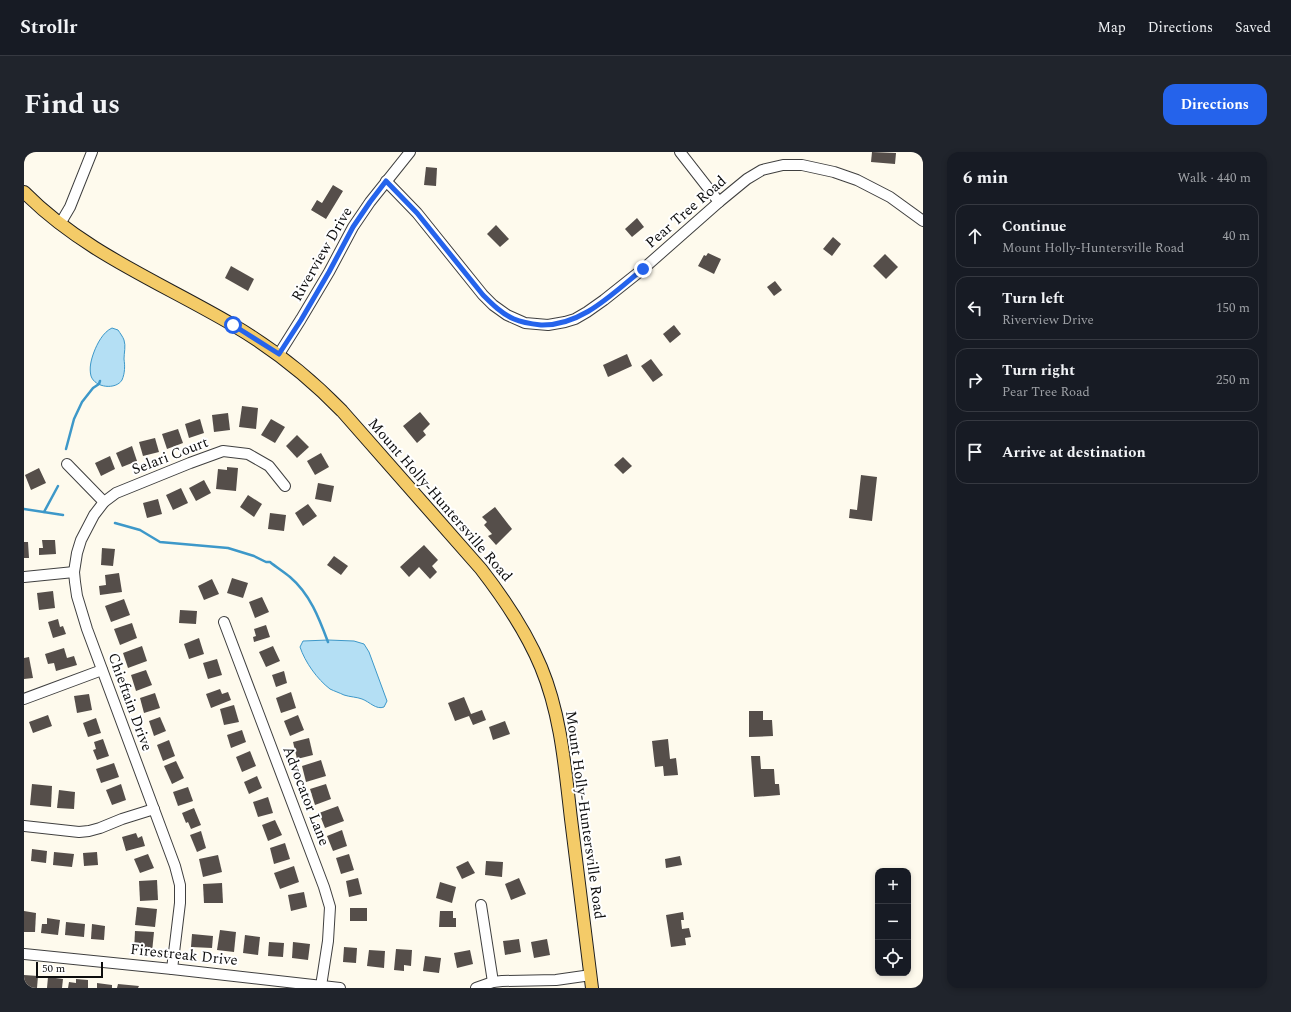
<!DOCTYPE html>
<meta charset="utf-8">
<style>
:root{--surface:#171b24;--page:#20242c;--text:#f1f3f6;--muted:#9ea1a6;--line:#363941;--accent:#2563eb}
body{margin:0;font-family:Spectral,serif;background:var(--page);color:var(--text)}
.controls{position:absolute;right:12px;bottom:12px;display:grid;overflow:hidden;border-radius:8px;box-shadow:0 2px 6px #0003}
.controls button{width:36px;height:36px;display:grid;place-items:center;padding:0;border:0;border-bottom:1px solid var(--line);background:var(--surface);color:var(--text);font:20px sans-serif}
.scale{position:absolute;left:12px;bottom:10px;width:67px;box-sizing:border-box;padding-left:4px;border:2px solid #0d0d0d;border-top:0;font-size:11px;line-height:14px;white-space:nowrap;color:#0d0d0d;-webkit-text-stroke:3px #fff;paint-order:stroke}
.stop{position:absolute;width:12px;height:12px;margin:-9px;border:3px solid #2563eb;border-radius:50%;background:#fff}
.stop.end{background:#2563eb;border-color:#fff;box-shadow:0 1px 4px #0008}
.list{margin:0;padding:0;list-style:none}
h2{display:flex;justify-content:space-between;align-items:center;height:52px;margin:0;padding:0 16px;font-size:17px}
h2 small{font-size:13px;font-weight:400;color:var(--muted)}
.list li{display:grid;grid-template-columns:26px 1fr auto;gap:12px;align-items:center;box-sizing:border-box;height:64px;margin:0 8px 8px;padding:0 8px;border:1px solid var(--line);border-radius:12px}
.list b{display:block;font-size:15px;white-space:nowrap}
.list p{margin:0;font-size:13px;white-space:nowrap;color:var(--muted)}
.list em{font-size:13px;font-style:normal;color:var(--muted)}
.icon{flex:none;width:22px;height:22px;fill:none;stroke:currentColor;stroke-width:2;stroke-linecap:round;stroke-linejoin:round}
.map{position:relative;flex:none;width:899px;height:836px;overflow:hidden;border-radius:12px}
header{display:flex;align-items:center;gap:24px;box-sizing:border-box;height:56px;padding:0 20px;background:var(--surface);border-bottom:1px solid var(--line)}
header strong{font-size:19px}
nav{display:flex;gap:22px;margin-inline-start:auto;font-size:14px}
.intro{display:flex;align-items:center;justify-content:space-between;box-sizing:border-box;height:96px;padding:0 24px}
h1{margin:0;font-size:28px}
.button{padding:10px 18px;border-radius:12px;background:var(--accent);color:#fff;font-size:14px;font-weight:700}
main{display:flex;gap:24px;padding:0 24px}
aside{flex:1;background:var(--surface);border-radius:12px;box-shadow:0 2px 6px #0003}
.map>svg:first-child{display:block}
.water{fill:#b4dff4;stroke:#3d98c9}
.lines{fill:none;stroke-linecap:round;stroke-linejoin:round}
.stream{stroke:#3d98c9;stroke-width:2.5}
.building{fill:#554e4a}
.minor-casing{stroke:#404040;stroke-width:12}
.major-casing{stroke:#1e1e1e;stroke-width:14}
.minor{stroke:#fff;stroke-width:10}
.major{stroke:#f4cb68;stroke-width:12}
.route{stroke:#2563eb;stroke-width:5}
.labels{text-anchor:middle;dominant-baseline:central;stroke-width:4;stroke-linejoin:round;paint-order:stroke}
.street-label{font-size:15px;fill:#0d0d0d;stroke:#fff}
</style>
<header>
<strong>Strollr</strong>
<nav><a>Map</a><a>Directions</a><a>Saved</a></nav>
</header>
<div class="intro"><h1>Find us</h1><a class="button">Directions</a></div>
<main>
<div class="map">
<svg width="899" height="836" viewBox="0 0 899 836">
<rect width="100%" height="100%" fill="#fefaed"/>
<g class="water">
<path d="M88,176L94,178C96,181 99,185 100,188C102,194 100,201 100,207C101,214 101,221 98,228C92,238 71,236 67,224C65,216 67,208 70,200C73,192 79,180 88,176Z"/>
<path d="M304,488L330,489L340,492L345,500L363,549L360,555C352,558 346,550 338,547C333,545 326,545 320,543C316,541 310,539 306,537C293,527 281,510 276,495L279,489Z"/>
</g>
<g class="lines">
<g class="stream">
<path d="M42,297L50,267L58,250L69,236L75,232L76,229"/>
<path d="M0,357L39,363"/>
<path d="M20,360L34,334"/>
<path d="M91,371L116,378L136,390L204,396L230,404L242,410H246C252,415 260,420 266,425C286,442 295,466 304,490"/>
</g>
</g>
<g class="building">
<path d="M848,0L872,1L871,12L847,10Z"/>
<path d="M402,15L413,16L412,34L400,33Z"/>
<path d="M309,33L319,39L302,67L287,58L293,48L298,51Z"/>
<path d="M613,66L620,75L608,85L601,77Z"/>
<path d="M472,73L485,87L476,95L463,82Z"/>
<path d="M809,85L817,92L808,104L799,97Z"/>
<path d="M684,101L697,107L690,122L674,114L680,103L682,104Z"/>
<path d="M861,102L874,115L862,127L849,114Z"/>
<path d="M207,114L230,127L224,139L201,126Z"/>
<path d="M751,129L758,138L750,144L743,135Z"/>
<path d="M650,173L657,182L646,191L639,182Z"/>
<path d="M603,202L608,214L584,225L579,213Z"/>
<path d="M627,207L639,223L629,230L617,214Z"/>
<path d="M218,254L234,256L232,277L215,275Z"/>
<path d="M396,260L406,272L399,279L402,283L393,291L379,274Z"/>
<path d="M204,261L206,278L190,280L188,263Z"/>
<path d="M176,267L180,281L165,286L161,272Z"/>
<path d="M247,267L261,275L251,291L237,283Z"/>
<path d="M154,277L159,291L143,297L138,282Z"/>
<path d="M273,283L285,295L273,306L262,294Z"/>
<path d="M131,286L135,300L119,304L115,290Z"/>
<path d="M108,294L113,309L98,315L92,301Z"/>
<path d="M297,301L305,315L291,323L283,309Z"/>
<path d="M86,304L91,317L77,324L71,311Z"/>
<path d="M599,305L608,314L599,322L590,313Z"/>
<path d="M203,315L214,316L212,339L192,337L194,317L203,318Z"/>
<path d="M15,316L22,331L7,338L1,323Z"/>
<path d="M837,323L853,325L848,369L825,366L826,357L833,358Z"/>
<path d="M180,328L187,341L172,349L165,336Z"/>
<path d="M294,331L310,334L307,350L291,347Z"/>
<path d="M157,336L164,351L149,358L142,343Z"/>
<path d="M224,343L238,352L230,365L216,355Z"/>
<path d="M134,347L138,362L123,366L119,351Z"/>
<path d="M284,352L293,364L279,374L271,361Z"/>
<path d="M471,355L488,377L472,393L464,384L468,382L460,373L463,370L458,365Z"/>
<path d="M246,361L262,363L260,379L244,377Z"/>
<path d="M18,388H31L32,402L15,403V396H19Z"/>
<path d="M0,390H4L5,406H0Z"/>
<path d="M400,393L414,408L408,414L413,420L406,427L395,415L385,425L376,415Z"/>
<path d="M78,396L91,397L89,414L77,413Z"/>
<path d="M310,404L324,414L317,423L303,413Z"/>
<path d="M95,421L98,440L76,443L75,434L82,433L81,423Z"/>
<path d="M208,426L224,431L219,446L203,441Z"/>
<path d="M188,427L195,442L180,448L174,434Z"/>
<path d="M29,439L31,456L15,458L13,441Z"/>
<path d="M238,445L245,460L231,466L225,450Z"/>
<path d="M100,447L106,463L87,470L81,454Z"/>
<path d="M156,458L173,459L172,472L155,471Z"/>
<path d="M34,467L36,475L39,474L42,482L29,486L24,470Z"/>
<path d="M108,471L113,486L96,493L90,477Z"/>
<path d="M242,473L246,485L230,490L229,485L232,484L230,477Z"/>
<path d="M175,486L180,502L165,507L160,492Z"/>
<path d="M118,494L123,509L104,516L99,501Z"/>
<path d="M249,494L256,509L242,515L235,500Z"/>
<path d="M40,496L43,506L50,504L53,513L32,519L30,511L24,512L21,502Z"/>
<path d="M5,505L9,526L0,527V506Z"/>
<path d="M193,507L198,523L184,527L179,511Z"/>
<path d="M122,518L128,533L112,539L107,523Z"/>
<path d="M260,519L263,531L252,535L248,523Z"/>
<path d="M196,537L198,542L204,540L207,548L187,556L182,542Z"/>
<path d="M267,540L272,556L257,561L252,546Z"/>
<path d="M131,541L136,556L120,561L116,546Z"/>
<path d="M65,542L68,558L53,561L50,544Z"/>
<path d="M440,545L447,562L458,558L462,568L449,573L445,564L431,569L424,551Z"/>
<path d="M210,553L215,570L200,573L196,557Z"/>
<path d="M725,559H739V568H748L749,584L725,585Z"/>
<path d="M24,563L28,574L9,581L5,570Z"/>
<path d="M274,563L280,578L266,584L260,569Z"/>
<path d="M136,565L142,579L130,584L125,569Z"/>
<path d="M72,566L77,581L64,585L59,571Z"/>
<path d="M481,569L486,582L469,588L465,575Z"/>
<path d="M218,578L222,590L207,596L203,583Z"/>
<path d="M285,586L289,603L273,607L269,590Z"/>
<path d="M79,587L85,604L73,608L69,598L72,597L70,590Z"/>
<path d="M644,587L646,607L652,606L654,623L640,624L639,614L631,615L628,589Z"/>
<path d="M145,588L151,604L139,609L133,593Z"/>
<path d="M226,599L232,614L218,620L212,605Z"/>
<path d="M727,604H736L737,617H750L751,632H755L756,643L730,645Z"/>
<path d="M297,608L302,624L282,630L278,614Z"/>
<path d="M152,609L160,626L148,632L140,614Z"/>
<path d="M90,611L95,625L77,631L72,617Z"/>
<path d="M233,624L238,636L225,642L220,630Z"/>
<path d="M8,632L28,634L27,655L6,653Z"/>
<path d="M97,632L102,648L88,653L82,638Z"/>
<path d="M302,632L307,647L291,653L286,637Z"/>
<path d="M164,635L169,649L154,654L149,640Z"/>
<path d="M35,638L51,640L50,657L33,656Z"/>
<path d="M244,645L249,661L234,665L229,650Z"/>
<path d="M314,654L320,669L301,676L295,661Z"/>
<path d="M170,656L177,673L167,677L164,670L162,671L158,661Z"/>
<path d="M251,668L258,683L244,689L238,673Z"/>
<path d="M318,678L323,694L309,699L303,684Z"/>
<path d="M177,679L182,696L173,700L166,683Z"/>
<path d="M112,681L114,686L118,684L121,694L102,699L98,685Z"/>
<path d="M261,691L266,707L250,712L246,696Z"/>
<path d="M8,697L23,699L22,711L7,709Z"/>
<path d="M30,700L50,702L48,715L29,713Z"/>
<path d="M73,700L74,713L60,714L59,701Z"/>
<path d="M124,702L130,716L116,721L110,707Z"/>
<path d="M325,702L330,718L317,722L312,706Z"/>
<path d="M194,703L198,720L179,725L175,707Z"/>
<path d="M656,704L658,713L642,716L641,707Z"/>
<path d="M444,709L451,721L438,727L432,715Z"/>
<path d="M462,709L479,710L478,725L461,723Z"/>
<path d="M270,714L275,730L256,737L250,721Z"/>
<path d="M334,726L338,742L325,745L322,729Z"/>
<path d="M495,726L502,742L487,748L481,732Z"/>
<path d="M133,728L134,748L116,749L115,729Z"/>
<path d="M416,730L432,735L428,751L412,746Z"/>
<path d="M198,731L199,751H180L179,732Z"/>
<path d="M280,740L283,755L267,759L264,743Z"/>
<path d="M113,755L133,757L131,775L111,773Z"/>
<rect x="326" y="756" width="17" height="13"/>
<path d="M0,759L12,761L11,780H0Z"/>
<path d="M416,759H429V766H432V775H415Z"/>
<path d="M659,760L660,768H657L658,777L665,776L667,785L661,786L662,793L647,795L642,763Z"/>
<path d="M23,766L36,768L34,783L17,781L18,772H23Z"/>
<path d="M42,770L61,772L60,785L41,783Z"/>
<path d="M68,772L81,774L80,788L67,787Z"/>
<path d="M196,778L212,780L210,800L193,798Z"/>
<path d="M111,779L130,780L128,800L110,799Z"/>
<path d="M168,782L189,784L188,796L167,795Z"/>
<path d="M221,783L236,785L234,803L219,801Z"/>
<path d="M495,787L497,800L481,803L479,789Z"/>
<path d="M523,787L526,803L510,806L507,790Z"/>
<path d="M245,790L260,791L259,805L244,804Z"/>
<path d="M269,790L286,792L284,808L268,806Z"/>
<path d="M320,795L333,796L332,811L319,810Z"/>
<path d="M372,797L388,798L387,814L380,813V819L370,818Z"/>
<path d="M345,798L361,799L360,816L343,814Z"/>
<path d="M446,798L449,812L433,816L430,801Z"/>
<path d="M401,804L417,806L415,821L399,819Z"/>
<path d="M0,823L14,824L13,836H0Z"/>
<path d="M24,825L39,827L38,836H23Z"/>
<path d="M52,827L64,828V836H44L45,830L52,831Z"/>
<path d="M73,831L88,833V836H73Z"/>
<path d="M94,832L115,834L114,836H93Z"/>
</g>
<g class="lines">
<defs>
<g id="minor">
<path d="M656,0L695,50"/>
<path d="M362,29L393,61L459,143L469,153L483,163L501,171L524,173L541,170L551,167L563,160L580,148L619,117L695,50L723,27L738,18L759,13H778L810,20L833,28L866,45L899,69"/>
<path d="M36,72L46,55L68,0"/>
<path d="M255,202L277,167L305,120L329,75L346,50L386,0"/>
<path d="M43,312L80,350"/>
<path d="M0,425L50,420"/>
<path d="M200,470L300,735L306,755L304,789L297,834"/>
<path d="M0,547L78,518"/>
<path d="M0,674L55,680L65,679L76,676L98,667L130,657"/>
<path d="M457,753L469,830"/>
<path d="M0,802L148,817L316,836"/>
<path d="M148,817L156,751V733L151,714L63,477L53,444L51,430L50,420L53,401L57,388L70,363L80,350L92,341L166,311L199,299L224,302L245,314L261,334"/>
<path d="M452,836L469,830L478,829L532,828L567,823"/>
</g>
<path id="major" d="M0,40C59,100 138,131 209,173C250,197 285,225 318,259L457,417C481,448 502,479 517,515C537,563 541,616 547,667C554,723 561,780 568,836"/>
</defs>
<use href="#minor" class="minor-casing"/>
<use href="#major" class="major-casing"/>
<use href="#minor" class="minor"/>
<use href="#major" class="major"/>
</g>
<g class="lines">
<path class="route" d="M209,173L255,202L277,168L305,120L329,75L346,50L362,29L393,61L459,143C468,152 478,162 490,167C499,171 508,172 517,173C558,174 589,141 619,117"/>
</g>
<g class="labels">
<g class="street-label">
<text transform="translate(662 60) rotate(-41)">Pear Tree Road</text>
<text transform="translate(298 102) rotate(-60)">Riverview Drive</text>
<text transform="translate(146 304) rotate(-21)">Selari Court</text>
<text transform="translate(416 348) rotate(49)">Mount Holly-Huntersville Road</text>
<text transform="translate(106 550) rotate(70)">Chieftain Drive</text>
<text transform="translate(282 644) rotate(69)">Advocator Lane</text>
<text transform="translate(561 663) rotate(82)">Mount Holly-Huntersville Road</text>
<text transform="translate(160 803) rotate(6)">Firestreak Drive</text>
</g>
</g>
</svg>
<div class="controls">
<button>+</button>
<button>−</button>
<button><svg class="icon" aria-label="locate" viewBox="0 0 24 24"><circle cx="12" cy="12" r="6"/><path d="M12 2v4M12 18v4M2 12h4M18 12h4"/></svg></button>
</div>
<div class="scale">50 m</div>
<div class="stop" style="left:209px;top:173px"></div>
<div class="stop end" style="left:619px;top:117px"></div>
</div>
<aside>
<h2>6 min<small>Walk · 440 m</small></h2>
<ul class="list">
<li><svg class="icon" aria-label="ahead" viewBox="0 0 24 24"><path d="M12 20V5M6 11l6-6 6 6"/></svg><div><b>Continue</b><p>Mount Holly-Huntersville Road</p></div><em>40 m</em></li>
<li><svg class="icon" aria-label="left" viewBox="0 0 24 24"><path d="M17 20v-9H6M10 6l-5 5 5 5"/></svg><div><b>Turn left</b><p>Riverview Drive</p></div><em>150 m</em></li>
<li><svg class="icon" aria-label="right" viewBox="0 0 24 24"><path d="M7 20v-9h11M14 6l5 5-5 5"/></svg><div><b>Turn right</b><p>Pear Tree Road</p></div><em>250 m</em></li>
<li><svg class="icon" aria-label="arrive" viewBox="0 0 24 24"><path d="M6 21V4h12l-3 4 3 4H6"/></svg><div><b>Arrive at destination</b></div></li>
</ul>
</aside>
</main>
